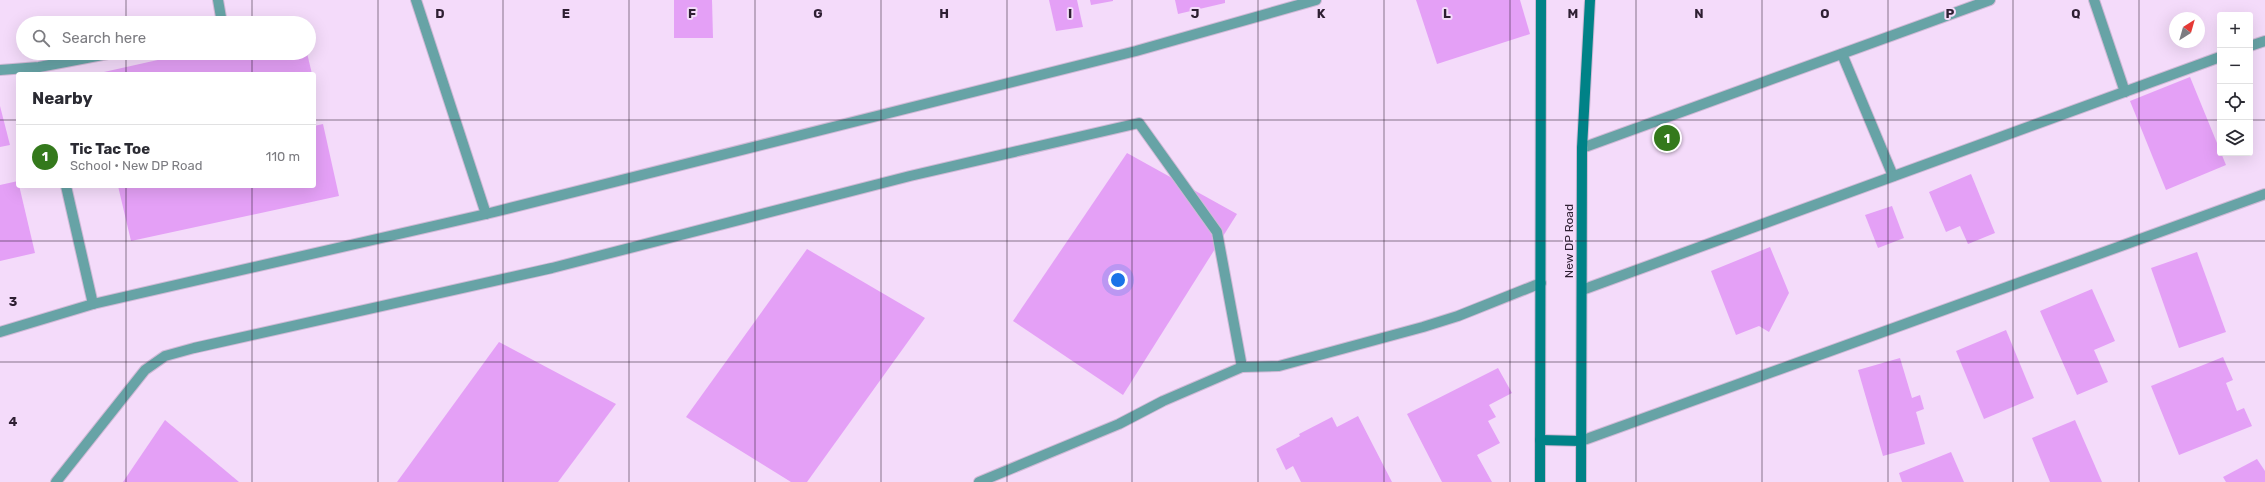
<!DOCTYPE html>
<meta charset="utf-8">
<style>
:root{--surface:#fff;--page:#f7f7f7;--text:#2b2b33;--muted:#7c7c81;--line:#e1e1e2;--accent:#34791c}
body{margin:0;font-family:Rubik,sans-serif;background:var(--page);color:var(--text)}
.controls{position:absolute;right:12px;top:12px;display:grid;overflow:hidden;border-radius:4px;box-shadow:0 4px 16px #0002}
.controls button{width:36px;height:36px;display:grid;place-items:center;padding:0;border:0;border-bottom:1px solid var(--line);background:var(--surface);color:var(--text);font:20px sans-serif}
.compass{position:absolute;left:2169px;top:12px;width:36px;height:36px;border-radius:50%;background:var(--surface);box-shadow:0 4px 16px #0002;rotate:37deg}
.you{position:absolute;left:1118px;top:280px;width:14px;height:14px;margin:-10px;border:3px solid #fff;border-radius:50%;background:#1a73e8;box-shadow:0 0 0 6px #1a73e833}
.badge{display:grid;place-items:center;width:26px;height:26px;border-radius:50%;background:var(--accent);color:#fff;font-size:13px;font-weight:700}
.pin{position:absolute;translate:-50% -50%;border:2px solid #fff;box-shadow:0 1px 4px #0006}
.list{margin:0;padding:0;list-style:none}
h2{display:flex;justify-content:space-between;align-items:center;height:52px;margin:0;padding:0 16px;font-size:17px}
h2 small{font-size:13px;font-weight:400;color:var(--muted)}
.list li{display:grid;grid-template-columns:26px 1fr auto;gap:12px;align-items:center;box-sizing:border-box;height:64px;padding:0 16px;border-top:1px solid var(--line)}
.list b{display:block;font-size:15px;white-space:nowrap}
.list p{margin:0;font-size:13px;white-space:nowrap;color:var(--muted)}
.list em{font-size:13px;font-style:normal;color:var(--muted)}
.icon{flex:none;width:22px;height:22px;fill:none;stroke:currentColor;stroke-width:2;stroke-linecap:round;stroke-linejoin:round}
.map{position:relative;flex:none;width:2265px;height:482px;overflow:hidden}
.search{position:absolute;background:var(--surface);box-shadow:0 4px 16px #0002;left:16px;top:16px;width:300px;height:44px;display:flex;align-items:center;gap:10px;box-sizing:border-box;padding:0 14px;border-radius:22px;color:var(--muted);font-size:15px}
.panel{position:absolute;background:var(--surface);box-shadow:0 4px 16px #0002;left:16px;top:72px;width:300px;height:116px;border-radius:4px}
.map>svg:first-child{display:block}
.building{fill:#e4a0f6}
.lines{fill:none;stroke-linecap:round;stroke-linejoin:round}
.service-casing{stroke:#d0b9d6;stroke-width:12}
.minor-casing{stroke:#d0b9d6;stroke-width:12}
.secondary-casing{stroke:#d0b9d6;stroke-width:12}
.service{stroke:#67a3a6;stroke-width:10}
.minor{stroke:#67a3a6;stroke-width:10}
.secondary{stroke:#008287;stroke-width:10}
.grid{fill:none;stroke:#2e1f32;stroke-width:1;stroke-opacity:0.55}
.labels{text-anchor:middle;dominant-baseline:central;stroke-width:4;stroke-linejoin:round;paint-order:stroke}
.street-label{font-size:12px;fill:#2e1f32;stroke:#f4dbfa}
.grid-label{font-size:13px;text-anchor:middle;font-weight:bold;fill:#2e1f32;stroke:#f4dbfa;stroke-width:4;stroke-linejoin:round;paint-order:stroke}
</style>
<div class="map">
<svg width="2265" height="482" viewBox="0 0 2265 482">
<rect width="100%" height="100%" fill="#f4dbfa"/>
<g class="building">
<path d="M674,0H712L713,38H674Z"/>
<path d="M1049,0H1077L1083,27L1056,31Z"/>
<path d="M1090,0H1113V1L1091,5Z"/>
<path d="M1175,0H1225V3L1178,14Z"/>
<path d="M1416,0H1520L1530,34L1437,64Z"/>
<path d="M189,53H307L312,74H95Z"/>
<path d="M2190,77L2226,165L2166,190L2130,101Z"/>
<path d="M0,106L10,145L0,147Z"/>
<path d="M323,124L339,196L131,241L118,186H314V126Z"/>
<path d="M1127,153L1237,214L1123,395L1013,321Z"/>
<path d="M1971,174L1995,233L1968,244L1960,226L1946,232L1929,192Z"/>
<path d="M18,181L35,253L0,261V185Z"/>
<path d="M1892,206L1904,238L1878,248L1865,215Z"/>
<path d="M1770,247L1789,293L1769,332L1759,326L1736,335L1711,271Z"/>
<path d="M807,249L925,318L807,482H791L686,417Z"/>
<path d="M2197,252L2226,332L2179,348L2151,268Z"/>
<path d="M2092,289L2115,341L2094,350L2108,382L2077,395L2040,311Z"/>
<path d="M2006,330L2034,398L1984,419L1956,351Z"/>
<path d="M499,342L616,404L558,482H397Z"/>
<path d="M2223,357L2233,380L2226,383L2237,411L2244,408L2252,426L2179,455L2151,386Z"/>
<path d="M1900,358L1912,398L1920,395L1924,409L1916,412L1925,444L1883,456L1858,370Z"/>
<path d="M1498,368L1512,393L1489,405L1496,417L1488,421L1500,443L1477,455L1492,482H1442L1407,414Z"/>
<path d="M1358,416L1392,482H1301L1293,466L1286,470L1276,449L1300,436L1299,434L1332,417L1337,427Z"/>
<path d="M165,420L239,482H123Z"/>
<path d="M2075,420L2102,482H2050L2032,438Z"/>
<path d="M1951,452L1964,482H1902L1899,473Z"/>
<path d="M2257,459L2265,471V482H2226L2223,477Z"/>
</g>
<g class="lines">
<defs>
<g id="service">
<path d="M218,0L222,23"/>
<path d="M416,0L486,214"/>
<path d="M2094,0L2125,92"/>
<path d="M2250,46L2265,41"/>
<path d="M1842,54L1893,176"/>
<path d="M0,70L39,67L113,53"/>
<path d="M1582,148L1990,0"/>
<path d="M66,186L93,304"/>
<path d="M1582,290L2220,57"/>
<path d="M0,332L93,304L486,214L1136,51L1316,0"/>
<path d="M56,482L145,370L165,356L194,348L552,268L910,176L1139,123L1217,232L1242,367"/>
<path d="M979,482L1119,424L1163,401L1242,367L1279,366L1423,327L1458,316L1541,283"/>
</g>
<path id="minor" d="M1581,441L2265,194"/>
<g id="secondary">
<path d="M1540,440L1581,441"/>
<path d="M1540,482L1541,0"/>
<path d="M1581,482L1582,148L1590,0"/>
</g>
</defs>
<use href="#service" class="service-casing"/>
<use href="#minor" class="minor-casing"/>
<use href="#secondary" class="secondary-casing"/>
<use href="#service" class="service"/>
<use href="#minor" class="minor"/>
<use href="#secondary" class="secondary"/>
</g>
<path class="grid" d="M126,0V23M252,0V23M378,0V482M503,0V482M629,0V482M755,0V482M881,0V482M1007,0V482M1132,0V482M1258,0V482M1384,0V482M1510,0V482M1636,0V482M1762,0V482M1888,0V482M2013,0V482M2139,0V482M126,53V74M252,53V74M0,120H18M314,120H2220M2250,120H2265M126,186V482M252,186V482M0,241H2265M0,362H2265"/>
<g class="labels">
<g class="street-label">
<text transform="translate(1569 241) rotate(-90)">New DP Road</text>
</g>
</g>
<g class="grid-label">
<text x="440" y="18">D</text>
<text x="566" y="18">E</text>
<text x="692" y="18">F</text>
<text x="818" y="18">G</text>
<text x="944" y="18">H</text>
<text x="1070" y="18">I</text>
<text x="1195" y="18">J</text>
<text x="1321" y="18">K</text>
<text x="1447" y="18">L</text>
<text x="1573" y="18">M</text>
<text x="1699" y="18">N</text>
<text x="1825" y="18">O</text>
<text x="1950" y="18">P</text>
<text x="2076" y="18">Q</text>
<text x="13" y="306">3</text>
<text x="13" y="426">4</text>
</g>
</svg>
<div class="controls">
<button>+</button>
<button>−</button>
<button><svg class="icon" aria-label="locate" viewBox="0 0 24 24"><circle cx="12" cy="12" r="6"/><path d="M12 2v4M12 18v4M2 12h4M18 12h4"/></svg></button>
<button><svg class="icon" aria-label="layers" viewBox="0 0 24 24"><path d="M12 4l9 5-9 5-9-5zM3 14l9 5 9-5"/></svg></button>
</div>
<svg class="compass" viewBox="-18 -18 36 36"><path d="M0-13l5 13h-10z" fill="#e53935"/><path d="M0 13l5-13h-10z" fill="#7c7c81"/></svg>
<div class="you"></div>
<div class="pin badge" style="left:1667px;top:138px">1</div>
<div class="search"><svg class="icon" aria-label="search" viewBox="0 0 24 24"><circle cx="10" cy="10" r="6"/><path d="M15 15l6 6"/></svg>Search here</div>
<section class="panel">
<h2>Nearby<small></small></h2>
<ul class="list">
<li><span class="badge">1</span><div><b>Tic Tac Toe</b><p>School · New DP Road</p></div><em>110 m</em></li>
</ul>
</section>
</div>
